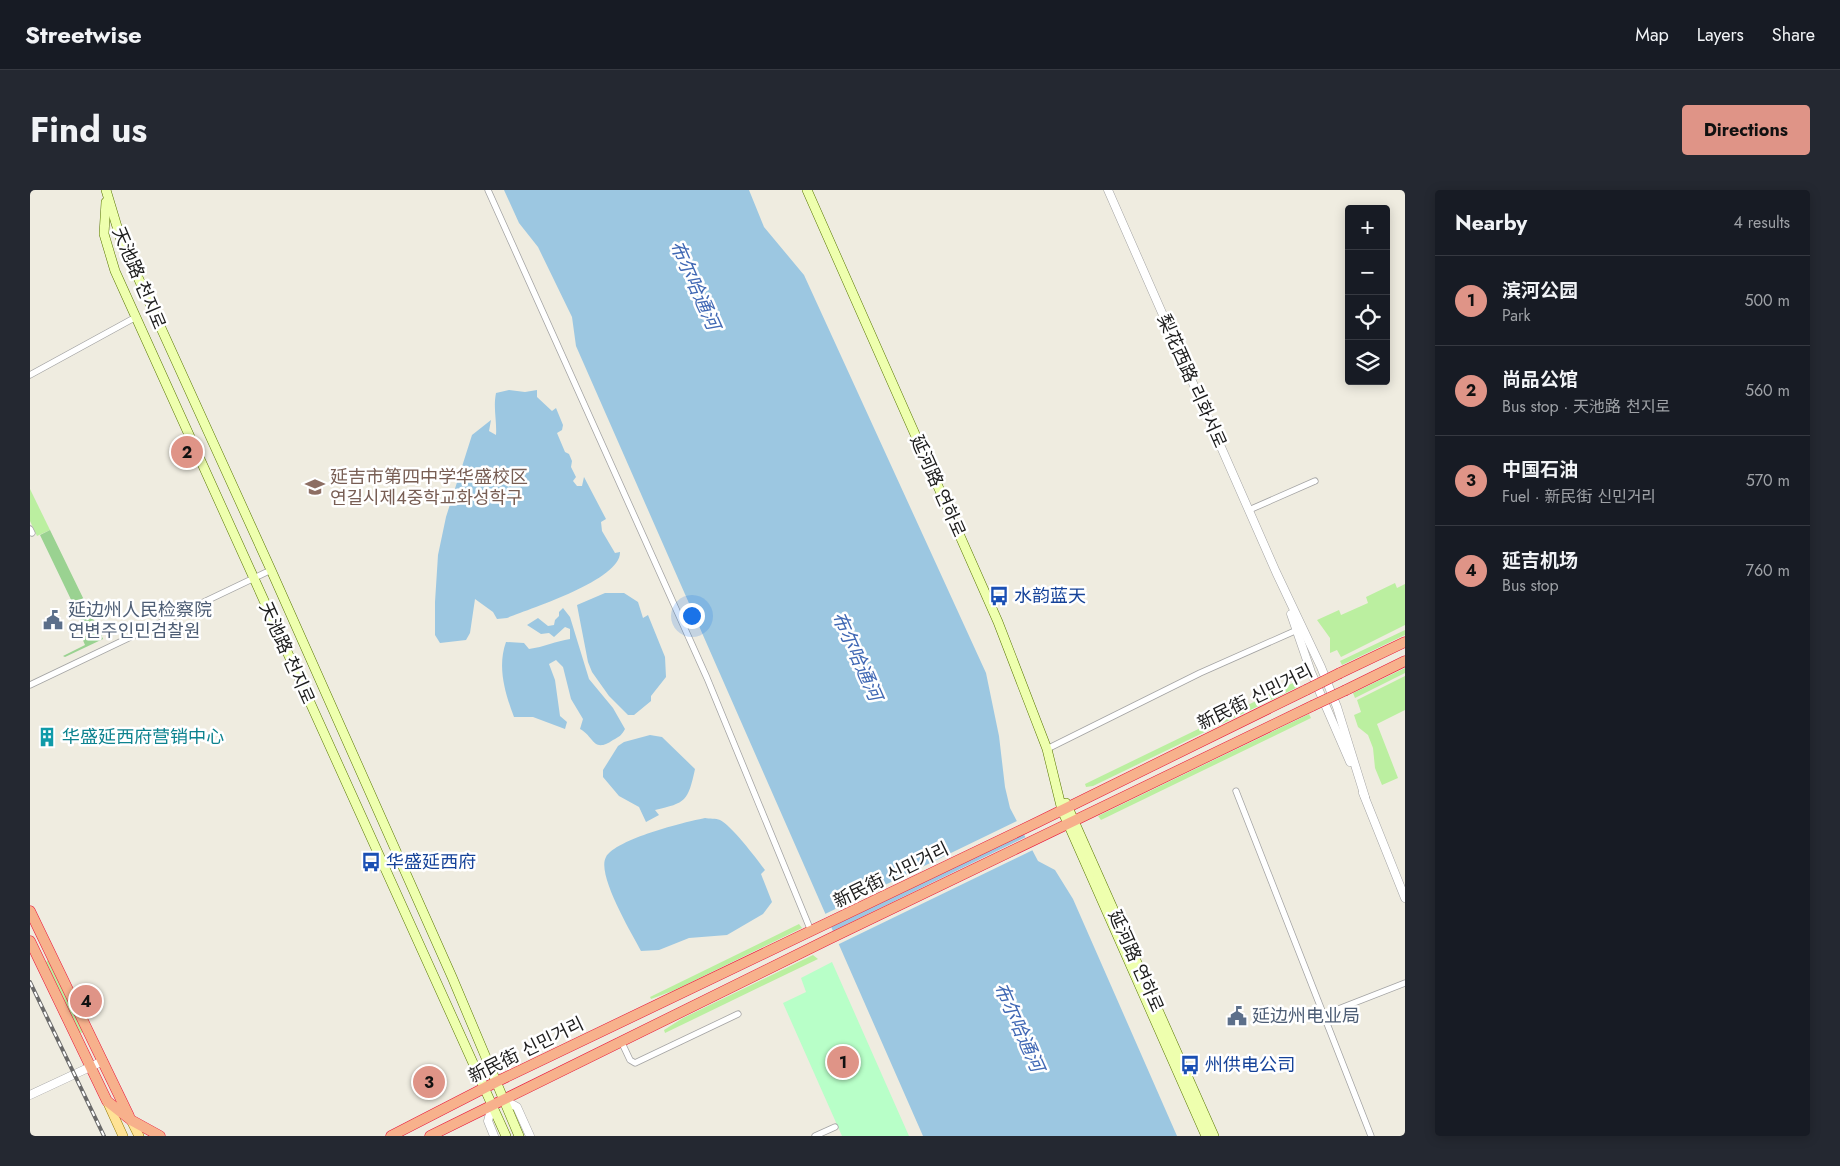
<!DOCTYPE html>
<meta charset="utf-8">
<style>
:root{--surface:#171b24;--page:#242831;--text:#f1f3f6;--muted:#9ea1a6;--line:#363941;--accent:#df9487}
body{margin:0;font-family:Jost,"Noto Sans SC","Noto Sans KR",sans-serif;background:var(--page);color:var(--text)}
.controls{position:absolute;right:15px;top:15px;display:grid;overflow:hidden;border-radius:5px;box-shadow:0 2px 12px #0003}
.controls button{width:45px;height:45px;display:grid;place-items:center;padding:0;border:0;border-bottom:1px solid var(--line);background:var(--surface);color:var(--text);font:25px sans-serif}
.you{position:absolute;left:661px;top:425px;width:18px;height:18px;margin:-12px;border:4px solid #fff;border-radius:50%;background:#1a73e8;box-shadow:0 0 0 8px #1a73e833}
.badge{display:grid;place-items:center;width:32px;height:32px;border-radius:50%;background:var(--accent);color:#111;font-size:16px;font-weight:700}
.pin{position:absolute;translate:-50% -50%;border:2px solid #fff;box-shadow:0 1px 5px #0006}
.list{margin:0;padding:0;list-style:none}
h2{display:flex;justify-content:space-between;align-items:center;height:65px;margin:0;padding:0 20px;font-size:21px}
h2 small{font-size:16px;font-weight:400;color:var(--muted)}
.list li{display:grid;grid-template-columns:32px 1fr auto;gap:15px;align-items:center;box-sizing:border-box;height:90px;padding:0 20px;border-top:1px solid var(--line)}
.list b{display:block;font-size:19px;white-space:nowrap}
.list p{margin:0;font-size:16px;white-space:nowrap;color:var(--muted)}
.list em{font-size:16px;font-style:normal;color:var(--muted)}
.icon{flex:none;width:28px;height:28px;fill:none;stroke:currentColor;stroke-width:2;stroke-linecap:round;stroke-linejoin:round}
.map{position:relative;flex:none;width:1375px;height:946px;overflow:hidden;border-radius:5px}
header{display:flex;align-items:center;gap:30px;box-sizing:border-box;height:70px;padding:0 25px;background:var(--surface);border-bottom:1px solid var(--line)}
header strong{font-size:24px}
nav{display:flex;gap:28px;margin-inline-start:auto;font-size:18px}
.intro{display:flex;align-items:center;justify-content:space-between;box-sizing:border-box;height:120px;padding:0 30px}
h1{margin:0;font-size:35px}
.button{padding:12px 22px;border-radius:5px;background:var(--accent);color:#111;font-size:18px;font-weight:700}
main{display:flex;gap:30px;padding:0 30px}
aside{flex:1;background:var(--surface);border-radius:5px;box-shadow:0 2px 12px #0003}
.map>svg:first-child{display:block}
.grass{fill:#bbefa0}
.forest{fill:#9ad291}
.park{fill:#b8ffc8}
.water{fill:#9cc7e1}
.pier{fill:#efece0}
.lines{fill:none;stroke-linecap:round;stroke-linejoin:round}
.minor-casing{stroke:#a3a3a3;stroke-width:7}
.tertiary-casing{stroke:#a3a3a3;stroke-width:9}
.secondary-casing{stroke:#577600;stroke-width:10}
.primary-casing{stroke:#947a00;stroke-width:10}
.trunk-casing{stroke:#e7133a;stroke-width:11}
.minor{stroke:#fff;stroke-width:5.5}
.tertiary{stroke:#fff;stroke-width:8}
.secondary{stroke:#eeffae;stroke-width:9}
.primary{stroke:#ffe295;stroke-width:9}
.trunk{stroke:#f7b18c;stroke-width:10}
.rail-casing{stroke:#6a6a6a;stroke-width:4}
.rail{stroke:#fff;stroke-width:2;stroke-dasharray:5.5;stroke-linecap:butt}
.trunk-bridge-casing{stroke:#e7133a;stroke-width:11;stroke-linecap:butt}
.trunk-bridge{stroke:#f7b18c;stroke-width:10}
.labels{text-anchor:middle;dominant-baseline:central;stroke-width:5;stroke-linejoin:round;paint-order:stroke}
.street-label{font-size:18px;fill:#1c1c1c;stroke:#fff}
.education-label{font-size:18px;fill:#785e54;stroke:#fff;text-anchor:start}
.transit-label{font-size:18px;fill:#164399;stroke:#fff;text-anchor:start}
.service-label{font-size:18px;fill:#4e5e75;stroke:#fff;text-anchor:start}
.culture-label{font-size:18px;fill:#0d838f;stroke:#fff;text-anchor:start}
.water-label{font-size:19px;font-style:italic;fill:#4068b4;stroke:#fff}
</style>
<header>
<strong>Streetwise</strong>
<nav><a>Map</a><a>Layers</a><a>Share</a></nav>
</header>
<div class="intro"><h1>Find us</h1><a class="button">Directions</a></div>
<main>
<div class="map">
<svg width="1375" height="946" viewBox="0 0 1375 946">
<rect width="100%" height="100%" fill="#efece0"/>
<g class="grass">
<path d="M0,299L20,340L7,346L0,331Z"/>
<path d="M1365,393L1367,398L1375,394V435L1311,467L1307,460L1300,463V448L1287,430L1309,420L1311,425L1338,413L1336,407Z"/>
<path d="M1375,440V445L1312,475L1310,471Z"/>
<path d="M1375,478V483L1325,508L1323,503Z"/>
<path d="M1375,486V520L1347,534L1368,588L1352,595L1345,578L1343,558L1338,545L1328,537L1324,525L1331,522L1327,510Z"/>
<path d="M1267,491L1270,496L1063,596L1056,597L1055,594Z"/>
<path d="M1279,524L1281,528L1071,630L1068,626Z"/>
<path d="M769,734L772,738L645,800L621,809L620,807Z"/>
<path d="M783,765L788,769L635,843L634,840L653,828Z"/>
<path d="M18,770L53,841L52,843L49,842L16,772Z"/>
</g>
<path class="forest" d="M20,340L73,449L35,467L33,466L55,455L52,448L58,445L10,345Z"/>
<path class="park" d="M802,772L879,946H812L753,813L776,802L771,788Z"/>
<g class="water">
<path d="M474,0H719L734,37L774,85L956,483L969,546L975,597L980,618L1008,671L1025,680L1043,709L1147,946H893L546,156L542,127L508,57L489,33Z"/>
<path d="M479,200L495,202L507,200V207L522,221L526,218L533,235L532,240L527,243L535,262L539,264L542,271L541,277L546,287L543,291L547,296H552L554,287L576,329L571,332L572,341L585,363L590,362C591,390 501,418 477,428L467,429L463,422L445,409L440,443L436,450L410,453L405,445V412L408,365L416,327L442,245L461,230L459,241L466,245C467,231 463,218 466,203Z"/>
<path d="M575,403H594L608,412L613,428L618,425L635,467L636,487L621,506V511L604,525H598L579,506L562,482L558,472L547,415Z"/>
<path d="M533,418L540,427L559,489L583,518L595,539C592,545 589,547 583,550C563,564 564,546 550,539L553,529L541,509L533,477L526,470L519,474L525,490L530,526L537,532L535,539L503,527H484C475,503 467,477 476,452L494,453L499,459C514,457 526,451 540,449V439L535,437L524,447L519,443L511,444L497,435L508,428L518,436L524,435L525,430L529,426V422Z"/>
<path d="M620,545L632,547L665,579C658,611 656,613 625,620L629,625L616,632L609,617L589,606L573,587V580L588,556L594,552Z"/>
<path d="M675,628C679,629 686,628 690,630C701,635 727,669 735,680L731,684L742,712L733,724L697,745L659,748L629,760L611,761C602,744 566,684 576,667C586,649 655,632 675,628Z"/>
</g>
<g class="pier">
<path d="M989,630L996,643L799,738L793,725Z"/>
<path d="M998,646L1005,659L807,755L801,742Z"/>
</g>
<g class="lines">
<defs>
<g id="minor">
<path d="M458,0L677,488L781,741"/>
<path d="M0,185L106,127"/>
<path d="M1219,320L1285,291"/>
<path d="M0,339L2,343"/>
<path d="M0,495L241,380"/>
<path d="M1017,559L1170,483L1267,440"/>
<path d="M1206,601L1341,946"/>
<path d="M1293,825L1375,793"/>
<path d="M592,853L600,870L605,873L708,824"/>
<path d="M785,946L805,937"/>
</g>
<g id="tertiary">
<path d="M1078,0L1246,382L1291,477L1307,517L1335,607"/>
<path d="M1261,424L1281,482L1320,572"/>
<path d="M1333,603L1375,708"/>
<path d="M0,905L73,871"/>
<path d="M474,910L487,917L500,946"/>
<path d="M462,916L458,931L464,946"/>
</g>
<g id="secondary">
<path d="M76,0L91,50L241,380L422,787L489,946"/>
<path d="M777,0L968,432L1017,559L1032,620L1176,946"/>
<path d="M76,12L74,44L85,81L476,946"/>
<path d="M1036,613L1184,946"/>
</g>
<g id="primary">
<path d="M77,911L93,946"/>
<path d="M101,930L109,946"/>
</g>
<g id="trunk">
<path d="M1310,483L1375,452"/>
<path d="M1316,500L1375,471"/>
<path d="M0,721L99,926"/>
<path d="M0,751L77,911L101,930L130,946"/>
<path d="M361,946L466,892L1008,632L1276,500"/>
<path d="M400,946L799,749L1282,516"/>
</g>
</defs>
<use href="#minor" class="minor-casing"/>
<use href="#tertiary" class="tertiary-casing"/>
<use href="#secondary" class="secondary-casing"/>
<use href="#primary" class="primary-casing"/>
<use href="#trunk" class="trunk-casing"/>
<use href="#minor" class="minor"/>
<use href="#tertiary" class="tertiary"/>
<use href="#secondary" class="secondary"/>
<use href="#primary" class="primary"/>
<use href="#trunk" class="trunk"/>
<defs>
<path id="rail" d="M0,792L74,946"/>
</defs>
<use href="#rail" class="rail-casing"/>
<use href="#rail" class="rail"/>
<defs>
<g id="trunk-bridge">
<path d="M1276,500L1310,483"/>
<path d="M1282,516L1316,500"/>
</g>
</defs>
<use href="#trunk-bridge" class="trunk-bridge-casing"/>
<use href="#trunk-bridge" class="trunk-bridge"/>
</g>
<defs>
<symbol id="school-bare" viewBox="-9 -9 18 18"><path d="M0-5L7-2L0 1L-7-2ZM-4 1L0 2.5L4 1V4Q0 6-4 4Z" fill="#8d6e63" stroke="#fff" stroke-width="2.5" paint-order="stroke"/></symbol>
<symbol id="bus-bare" viewBox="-9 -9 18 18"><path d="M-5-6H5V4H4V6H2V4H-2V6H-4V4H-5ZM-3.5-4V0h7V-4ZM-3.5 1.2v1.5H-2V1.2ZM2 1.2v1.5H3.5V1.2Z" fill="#1a4fb4" stroke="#fff" stroke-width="2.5" paint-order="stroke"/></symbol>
<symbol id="civic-bare" viewBox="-9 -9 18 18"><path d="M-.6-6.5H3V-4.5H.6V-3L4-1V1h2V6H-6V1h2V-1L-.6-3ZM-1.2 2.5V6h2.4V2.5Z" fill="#5c6f8a" stroke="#fff" stroke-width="2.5" paint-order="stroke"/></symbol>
<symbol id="building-bare" viewBox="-9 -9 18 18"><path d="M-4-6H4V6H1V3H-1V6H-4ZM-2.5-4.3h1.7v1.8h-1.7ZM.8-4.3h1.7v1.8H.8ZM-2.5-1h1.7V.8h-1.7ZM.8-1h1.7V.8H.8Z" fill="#0f9aa8" stroke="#fff" stroke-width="2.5" paint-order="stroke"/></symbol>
</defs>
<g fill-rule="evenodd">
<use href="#school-bare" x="271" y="283" width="28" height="28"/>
<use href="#bus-bare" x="955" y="392" width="28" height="28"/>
<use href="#civic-bare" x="9" y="416" width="28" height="28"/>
<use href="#building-bare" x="3" y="533" width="28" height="28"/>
<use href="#bus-bare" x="327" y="658" width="28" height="28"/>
<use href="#civic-bare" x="1193" y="812" width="28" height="28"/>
<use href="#bus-bare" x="1146" y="861" width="28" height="28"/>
</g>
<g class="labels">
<g class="street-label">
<text transform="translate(109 88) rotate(67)">天池路 천지로</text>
<text transform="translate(1162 191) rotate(66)">梨花西路 리화서로</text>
<text transform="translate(908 296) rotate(66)">延河路 연하로</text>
<text transform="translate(257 463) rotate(66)">天池路 천지로</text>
<text transform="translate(1225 507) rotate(-26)">新民街 신민거리</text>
<text transform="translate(861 685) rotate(-26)">新民街 신민거리</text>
<text transform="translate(1106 771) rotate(66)">延河路 연하로</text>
<text transform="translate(496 860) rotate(-26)">新民街 신민거리</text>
</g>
<g class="education-label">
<text x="300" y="287">延吉市第四中学华盛校区<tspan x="300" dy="21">연길시제4중학교화성학구</tspan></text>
</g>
<g class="transit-label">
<text x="984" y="406">水韵蓝天</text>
<text x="356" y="672">华盛延西府</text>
<text x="1175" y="875">州供电公司</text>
</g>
<g class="service-label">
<text x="38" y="420">延边州人民检察院<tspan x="38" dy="21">연변주인민검찰원</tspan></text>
<text x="1222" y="826">延边州电业局</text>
</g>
<g class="culture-label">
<text x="32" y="547">华盛延西府营销中心</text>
</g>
<g class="water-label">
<text transform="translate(665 95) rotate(66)">布尔哈通河</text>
<text transform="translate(827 466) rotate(66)">布尔哈通河</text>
<text transform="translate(989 837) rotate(66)">布尔哈通河</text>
</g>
</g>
</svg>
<div class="controls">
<button>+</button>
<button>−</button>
<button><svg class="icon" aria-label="locate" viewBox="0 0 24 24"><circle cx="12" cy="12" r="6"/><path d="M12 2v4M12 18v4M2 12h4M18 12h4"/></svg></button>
<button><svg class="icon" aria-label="layers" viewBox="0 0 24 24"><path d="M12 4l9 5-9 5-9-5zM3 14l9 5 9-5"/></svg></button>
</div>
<div class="you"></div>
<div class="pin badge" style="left:813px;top:872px">1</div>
<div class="pin badge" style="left:157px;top:262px">2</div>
<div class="pin badge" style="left:399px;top:892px">3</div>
<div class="pin badge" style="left:56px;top:811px">4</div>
</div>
<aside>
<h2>Nearby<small>4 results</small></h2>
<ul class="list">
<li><span class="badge">1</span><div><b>滨河公园</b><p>Park</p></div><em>500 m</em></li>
<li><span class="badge">2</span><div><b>尚品公馆</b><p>Bus stop · 天池路 천지로</p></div><em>560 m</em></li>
<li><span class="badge">3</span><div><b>中国石油</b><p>Fuel · 新民街 신민거리</p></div><em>570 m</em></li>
<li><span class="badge">4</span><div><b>延吉机场</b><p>Bus stop</p></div><em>760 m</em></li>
</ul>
</aside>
</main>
